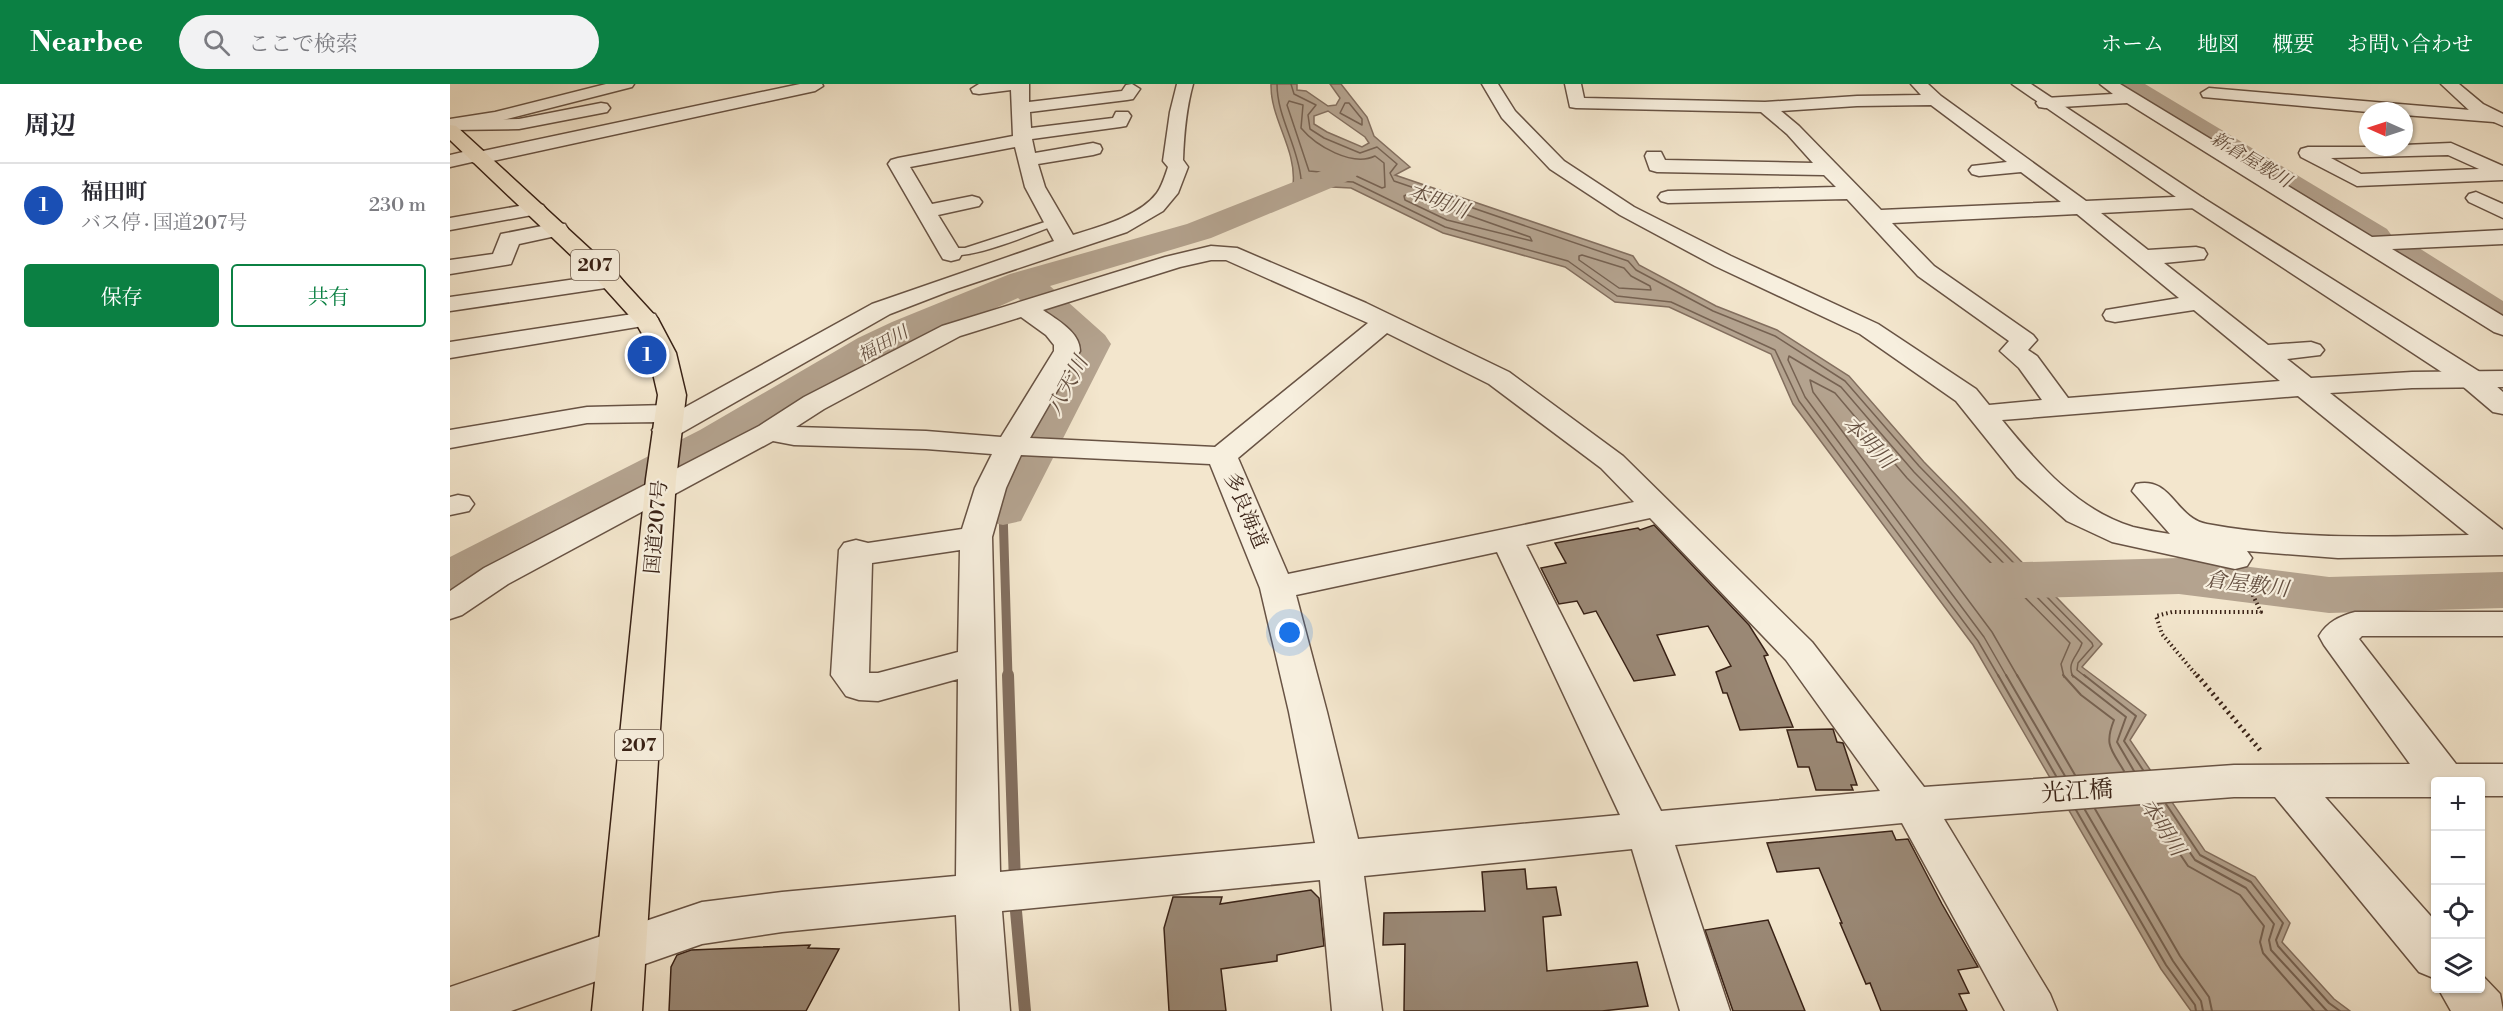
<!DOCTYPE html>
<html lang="ja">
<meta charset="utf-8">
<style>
:root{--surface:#fff;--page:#f2f2f3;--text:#2b2b33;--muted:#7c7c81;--line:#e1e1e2;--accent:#0b8043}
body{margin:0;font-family:"Libre Bodoni","Noto Serif JP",serif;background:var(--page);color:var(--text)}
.controls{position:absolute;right:18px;bottom:18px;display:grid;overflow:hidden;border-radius:6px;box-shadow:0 2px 4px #0004}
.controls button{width:54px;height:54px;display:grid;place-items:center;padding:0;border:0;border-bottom:2px solid var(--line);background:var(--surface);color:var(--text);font:30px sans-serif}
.compass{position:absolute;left:1909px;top:18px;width:54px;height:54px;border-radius:50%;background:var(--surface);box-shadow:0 2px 4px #0004;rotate:273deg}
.you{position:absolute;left:840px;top:549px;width:21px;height:21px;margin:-15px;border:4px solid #fff;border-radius:50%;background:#1a73e8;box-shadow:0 0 0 9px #1a73e833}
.badge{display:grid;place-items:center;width:39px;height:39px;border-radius:50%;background:var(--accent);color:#fff;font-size:20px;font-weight:700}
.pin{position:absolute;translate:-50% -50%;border:3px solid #fff;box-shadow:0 2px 6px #0006}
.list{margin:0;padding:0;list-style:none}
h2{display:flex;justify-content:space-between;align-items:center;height:78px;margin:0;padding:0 24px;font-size:26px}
h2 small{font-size:20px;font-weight:400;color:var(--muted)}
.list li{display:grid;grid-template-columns:39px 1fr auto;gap:18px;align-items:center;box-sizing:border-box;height:84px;padding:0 24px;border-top:2px solid var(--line)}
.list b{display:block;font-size:22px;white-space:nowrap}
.list p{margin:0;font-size:20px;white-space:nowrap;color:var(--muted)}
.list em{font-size:20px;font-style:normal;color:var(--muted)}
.actions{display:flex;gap:12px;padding:18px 24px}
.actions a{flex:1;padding:14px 0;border:2px solid var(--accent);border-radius:6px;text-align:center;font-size:21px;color:var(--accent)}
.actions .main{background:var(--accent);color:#fff}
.icon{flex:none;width:33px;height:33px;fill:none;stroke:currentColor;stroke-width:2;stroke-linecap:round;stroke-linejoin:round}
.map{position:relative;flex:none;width:2053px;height:927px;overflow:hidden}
header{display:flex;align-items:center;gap:36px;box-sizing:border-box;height:84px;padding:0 30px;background:var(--accent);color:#fff}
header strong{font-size:28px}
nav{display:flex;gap:33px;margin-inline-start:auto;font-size:21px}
.search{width:420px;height:54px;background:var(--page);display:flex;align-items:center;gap:15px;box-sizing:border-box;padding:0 21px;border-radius:33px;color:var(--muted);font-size:22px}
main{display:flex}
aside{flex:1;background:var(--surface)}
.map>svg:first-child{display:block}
.water{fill:#b4a38f;stroke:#836f5f;stroke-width:1.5;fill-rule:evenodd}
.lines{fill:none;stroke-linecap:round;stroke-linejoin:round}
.shore-far1{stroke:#766252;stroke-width:1.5}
.shore{stroke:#766252;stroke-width:2}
.stream-far1{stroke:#836f5f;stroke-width:9}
.stream{stroke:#836f5f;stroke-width:12}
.river{fill:#b4a38f;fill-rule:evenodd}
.building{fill:#9a8875;stroke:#392216;stroke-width:1.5}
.service-casing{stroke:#685344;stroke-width:3}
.minor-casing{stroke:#685344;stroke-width:3}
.tertiary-casing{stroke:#685344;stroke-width:3}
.trunk-casing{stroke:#392216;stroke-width:3}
.path-far1{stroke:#392216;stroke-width:4;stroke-dasharray:1.5 3;stroke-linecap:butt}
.path{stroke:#392216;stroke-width:5;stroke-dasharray:2 4;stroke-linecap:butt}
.service{fill:#f7efde;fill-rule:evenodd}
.minor{fill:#f7efde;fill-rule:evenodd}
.tertiary{fill:#f7efde;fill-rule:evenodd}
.trunk{fill:#f3e6cd;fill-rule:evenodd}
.labels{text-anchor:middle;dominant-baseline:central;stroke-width:4.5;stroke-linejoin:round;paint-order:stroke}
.far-water-label{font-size:18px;font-style:italic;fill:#644f40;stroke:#f7efde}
.shield{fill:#f7efde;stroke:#726052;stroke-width:1.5}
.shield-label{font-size:18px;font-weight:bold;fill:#392216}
.street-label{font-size:20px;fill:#392216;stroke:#f7efde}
.water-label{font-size:21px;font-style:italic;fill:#644f40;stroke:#f7efde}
.near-street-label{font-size:24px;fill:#392216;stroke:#f7efde}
</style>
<header>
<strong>Nearbee</strong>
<div class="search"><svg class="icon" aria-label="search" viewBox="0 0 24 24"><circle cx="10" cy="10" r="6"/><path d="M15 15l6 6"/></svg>ここで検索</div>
<nav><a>ホーム</a><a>地図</a><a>概要</a><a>お問い合わせ</a></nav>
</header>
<main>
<aside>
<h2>周辺<small></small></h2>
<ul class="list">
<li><span class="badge" style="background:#1a4fb4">1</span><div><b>福田町</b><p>バス停 · 国道207号</p></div><em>230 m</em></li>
</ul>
<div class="actions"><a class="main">保存</a><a>共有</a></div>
</aside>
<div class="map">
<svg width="2053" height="927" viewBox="0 0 2053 927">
<rect width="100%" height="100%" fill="#f3e6cd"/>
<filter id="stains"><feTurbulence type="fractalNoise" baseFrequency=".00333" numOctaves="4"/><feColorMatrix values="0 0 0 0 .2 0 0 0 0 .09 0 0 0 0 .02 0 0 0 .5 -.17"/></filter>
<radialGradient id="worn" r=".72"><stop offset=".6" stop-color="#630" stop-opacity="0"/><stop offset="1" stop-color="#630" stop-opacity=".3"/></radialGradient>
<path class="water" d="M821,0H847V6L856,7L878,22L886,21L890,14L880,0H891L917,33L924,52L960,83L945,91L1183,172L1189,181L1266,222L1327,246L1399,292L1474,378L1652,560L1632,583L1696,631L1680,656L1755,767L1805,793L1840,839L1832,858L1884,915L1900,927H1741L1711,885L1523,561L1343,320L1321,270L1219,223L1165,218L1115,183L993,149L901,104L843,101C847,65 820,35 821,0ZM878,27L915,53L919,59L912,63L877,48L864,40V32Z"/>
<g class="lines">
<g class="shore-far1">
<path d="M827,0C827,33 848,62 851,95L903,98L995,143L1118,177L1167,212L1221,218L1325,266L1349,317L1528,557L1549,593"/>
<path d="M841,0L844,10L866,21L858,31L860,45L874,54L910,69L927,63L947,80L940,89L944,97L1178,177L1186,186L1263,227L1325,252L1395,297L1469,382L1642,559L1643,562L1628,579L1627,586L1636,593"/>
<path d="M839,17L853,21L851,44C866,62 902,83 925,72L934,79L935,103L932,104L904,91L859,87L837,21Z"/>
<path d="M895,19H899L912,35V41L890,29Z"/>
<path d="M958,110L1080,153L1082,157L997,136L955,116L954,112Z"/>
<path d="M1132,171L1174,184L1181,192L1200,202L1201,206L1169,204L1129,176V172Z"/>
<path d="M1557,593L1534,553L1355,313L1338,276L1339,272L1391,303L1464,388L1632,559C1628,572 1616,578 1623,593"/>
<path d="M1568,593L1542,548L1363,308L1360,296L1385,309L1457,394L1620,559L1611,580L1614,593"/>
</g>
<g class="shore">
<path d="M1548,591L1606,692"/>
<path d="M1556,591L1615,692"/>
<path d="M1567,591L1625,691"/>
<path d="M1613,591L1631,611L1664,636C1654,661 1661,665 1674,687"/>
<path d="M1622,591L1676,633L1667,658L1684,687"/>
<path d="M1634,591L1686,632L1674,657L1693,686"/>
<path d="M1707,720L1745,776L1796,804L1824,840L1819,856L1821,866L1877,927"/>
<path d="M1716,720L1750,771L1801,798L1833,839L1826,856L1828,862L1879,919L1890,927"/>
<path d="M1697,721L1738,782L1790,811L1814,842L1810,858L1813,869L1864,927"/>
<path d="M1645,725L1730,872L1759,913L1762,927"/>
<path d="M1626,726L1716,881L1745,921L1746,927"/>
<path d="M1635,726L1723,877L1751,917L1753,927"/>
</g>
<path class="stream-far1" d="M553,426L558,593"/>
<g class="stream">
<path d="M558,591L565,799"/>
<path d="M565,816L575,927"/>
</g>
<g class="river">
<path d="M1664,0H1695L1937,145L1942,152L1938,159L1948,156L1961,159L2053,217V246L2039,242L1935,175L1930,167L1935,160L1925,162L1913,159L1668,6Z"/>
<path d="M894,78L905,80L910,87L905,94L761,154L600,202L655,251L661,260L571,437L553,441L535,437L528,426L619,262L568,214L438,272L282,366L68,479L19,509L0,514V473L250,346L408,254L442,238L560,190L737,140Z"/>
<path d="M1729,474L1879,493L2053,488V524L1879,529L1729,510L1540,515L1521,510L1513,497L1521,484L1540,479Z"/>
</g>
</g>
<g class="building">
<path d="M1204,441L1299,541L1318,571L1314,572L1343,643L1290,646L1277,609H1273L1266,588L1281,582L1258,542L1207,551L1225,591L1184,597L1146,527L1134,530L1127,517L1109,520L1091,484L1116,479L1105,459L1188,444L1190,446Z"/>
<path d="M1383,645L1387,658L1393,659L1407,701H1401L1403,706H1366L1359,683H1348L1337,646Z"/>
<path d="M1442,747L1446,756L1458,755L1492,820L1528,883L1508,886L1519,909L1509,910L1517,927H1431L1420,899L1416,900L1390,839H1392L1369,784L1327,788L1317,759Z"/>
<path d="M1075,785L1077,805L1106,803L1111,831L1093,833L1097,887L1187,878L1198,922L1152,927H954L955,860L933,861L934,829L1035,827L1032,788Z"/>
<path d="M861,806L869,814L874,862L827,871V877L771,885L776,927H719L714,844L723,813H772L770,820Z"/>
<path d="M1318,836L1355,927H1283L1255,846Z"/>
<path d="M360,861L358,864L389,865L356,927H219L221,883L227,871L241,866Z"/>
</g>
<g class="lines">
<defs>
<path id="service" d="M604,135L608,136V140C587,148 508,182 493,168L499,164H515Z"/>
<g id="minor">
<path d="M350,0H372L373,2L365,7L29,80L22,78L0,83V71L26,65L33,67Z"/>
<path d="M529,0H579V18L672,7L676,1L682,0L690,5L683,15L677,16L580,28L581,44L663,34L666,28H678L681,32L676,42L670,43L582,55L585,69L643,59L650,61L652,65L650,69L643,71L588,80L595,103L623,151C649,143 690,132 707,109C712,102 715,92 718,83L713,77L720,28L727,0H743C736,25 734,50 733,76L738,83L728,109L713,127L677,148L497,208L440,230L226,352L216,355L206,352L202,346L210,338L137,339L0,364V346L137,323L218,321L228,323L230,326L422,220L604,157L575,103L565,63L460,83L482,120L522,112L529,114L532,118L529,122L488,131L512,170L509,175L501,177L493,175L490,170L438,80L441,76L448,74L563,52L561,6L529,10L523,9L521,5Z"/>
<path d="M1032,0H1048L1065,27L1114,77L1184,123L1281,172L1428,240L1526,305L1539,321L1592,316L1569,284L1550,267L1559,257L1468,192L1397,115L1218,119L1211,117L1208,113L1211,109L1218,107L1386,103L1374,91L1207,88L1200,86L1195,72L1197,68H1211L1215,76L1363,79L1337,50L1311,28L1126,24L1120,23L1115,0H1131L1134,14L1315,18L1407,12L1471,11L1461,0H1478L1491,12L1636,117L1746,112L1753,114L1756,118L1753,122L1746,124L1651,129L1698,166L1746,163L1754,165L1757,170L1754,175L1714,179L1818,261L1861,258L1870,261L1874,266L1870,271L1837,275L1861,294L1962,288L2053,287V303L1962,304L1880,309L2053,446V471L1888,474L1797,467L1802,474L1797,482L1785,485L1662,458L1617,437L1567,393L1506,317L1410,250L1265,182L1170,131L1100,85L1052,34ZM1481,21L1557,78L1522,82L1519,86L1522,90L1529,92L1571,88L1611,118L1431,126L1349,42L1331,27L1407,22ZM1627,130L1729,214L1656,226L1653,231L1656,236L1665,238L1744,226L1830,297L1618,314L1587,272L1578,266L1587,256L1583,251L1484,182L1442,139ZM1848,312L2019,451C1931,453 1844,456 1757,440C1725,434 1722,392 1686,400L1682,407L1720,450C1708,448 1695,446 1683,443C1627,426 1588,380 1552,336Z"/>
<path d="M1650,0H1670L1922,153L2053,146V160L1942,165L2053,232V251L2044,248L1677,19L1595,24L1589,23L1586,19L1589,15L1595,14L1663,10Z"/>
<path d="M1759,4L2044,28L2050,29L2053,33L2050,37L2044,38L1954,31V27L1918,28L1753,13L1751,9Z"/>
<path d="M151,19L157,20L160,24L157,28L69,45L0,46V36L69,35Z"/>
<path d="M2001,59L2053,82V96L1907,102L1851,73L1849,69L1851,65L1858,63H1954V61ZM1998,71L2029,85L1911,90L1881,74Z"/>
<path d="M2026,108L2053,120V134L2019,118L2016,114L2019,110Z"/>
<path d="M86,119L93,121L96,125L93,129L0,146V134Z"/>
<path d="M107,139L115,140L118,145L115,150L69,160L61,180L0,190V176L43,170L51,150Z"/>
<path d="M761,162L787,164L916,219L1059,288L1173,372L1362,558L1474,703L1784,681L1960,680L1874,561L1869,552C1877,538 1890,532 1905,528H2053V552H1912L1909,555L2006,680H2053V712H2030V698H1986V713H1875L1986,838V895L1969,888L1825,713H1784L1494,735L1600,910L1607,927H1555L1452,739L1225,761L1280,927H1230L1182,765L914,792L932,927H882L870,796L552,827L560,927H510L506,831L332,848L252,860L61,927H0V903L252,818L332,808L506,792L508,595L428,617L409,616L396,612L381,591L389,466L394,459L406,456L418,459L512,445L525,404L542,370L476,365L344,361L323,357L58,500L12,531L0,535V507L34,484L309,342L354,313L492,242L715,173ZM761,176H776L918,239L765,363L580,354L630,267C630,248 607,236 593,226L730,183ZM571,233L596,251L604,261V267L551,353L476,347L346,343L374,325L510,252ZM937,249L1039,300L1151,384L1184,418L838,490L788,374ZM571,371L760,380L810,504L839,628L865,759L550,788L542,453L556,404ZM1200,434L1336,576L1430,707L1211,727L1076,461ZM510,466L508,568L428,589H419L422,479ZM1047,468L1170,731L908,755L877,628L846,511Z"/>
<path d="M161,190L169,192L173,197L169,202L0,227V213Z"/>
<path d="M196,228L205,230L208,235L205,240L0,274V258Z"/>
<path d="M8,411L19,413L24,420L19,427L0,431V413Z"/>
<path d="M2030,889L2050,910L2053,927H2001L1988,904H2030Z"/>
</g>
<g id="tertiary">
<path d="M156,0H184L182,3L45,38L0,45V35L45,28Z"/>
<path d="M1562,0H1581L1753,114L2030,288L2053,308V330L2043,328L2010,300L1739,122Z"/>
<path d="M1991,0H2009L2033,20L2053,30V42L2021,28Z"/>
</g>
<path id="trunk" d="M0,41L6,42L165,188L208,235L226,269L236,311L226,395L192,927H142L196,395L208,311L195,255L186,239L149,198L0,56Z"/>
</defs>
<use href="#service" class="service-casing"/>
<use href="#minor" class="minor-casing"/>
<use href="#tertiary" class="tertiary-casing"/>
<use href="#trunk" class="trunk-casing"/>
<path class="path-far1" d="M1748,593L1712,550L1706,532L1722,528H1811L1796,497"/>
<path class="path" d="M1747,591L1810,666"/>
<use href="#service" class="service"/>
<use href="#minor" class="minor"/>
<use href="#tertiary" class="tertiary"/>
<use href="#trunk" class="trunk"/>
</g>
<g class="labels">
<g class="far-water-label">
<text transform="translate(1801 76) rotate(31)">新倉屋敷川</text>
<text transform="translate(433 260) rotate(-29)">福田川</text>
</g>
<g class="shield">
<rect x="121" y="166" width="48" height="30" rx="4.5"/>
<rect x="165" y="646" width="48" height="30" rx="4.5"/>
</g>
<g class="shield-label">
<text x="145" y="181">207</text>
<text x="189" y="661">207</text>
</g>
<g class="street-label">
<text transform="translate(795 427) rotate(67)">多良海道</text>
<text transform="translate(207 443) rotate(-85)">国道207号</text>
</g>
<g class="water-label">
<text transform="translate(988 118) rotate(20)">本明川</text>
<text transform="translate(618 302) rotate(-62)">八天川</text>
<text transform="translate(1418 359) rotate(46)">本明川</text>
<text transform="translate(1797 501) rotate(7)">倉屋敷川</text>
<text transform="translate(1712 744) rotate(57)">本明川</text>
</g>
<g class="near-street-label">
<text transform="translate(1627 708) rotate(-4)">光江橋</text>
</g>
</g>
<rect width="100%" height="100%" filter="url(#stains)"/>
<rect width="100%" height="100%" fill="url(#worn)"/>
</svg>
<div class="controls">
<button>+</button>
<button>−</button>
<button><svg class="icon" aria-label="locate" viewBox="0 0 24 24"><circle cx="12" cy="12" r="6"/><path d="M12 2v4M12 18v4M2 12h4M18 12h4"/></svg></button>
<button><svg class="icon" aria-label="layers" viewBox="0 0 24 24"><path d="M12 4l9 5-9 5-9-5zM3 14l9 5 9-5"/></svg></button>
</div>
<svg class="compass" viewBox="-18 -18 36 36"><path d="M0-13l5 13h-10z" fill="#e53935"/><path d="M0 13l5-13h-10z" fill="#7c7c81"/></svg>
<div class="you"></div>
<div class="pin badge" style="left:197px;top:271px;background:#1a4fb4">1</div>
</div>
</main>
